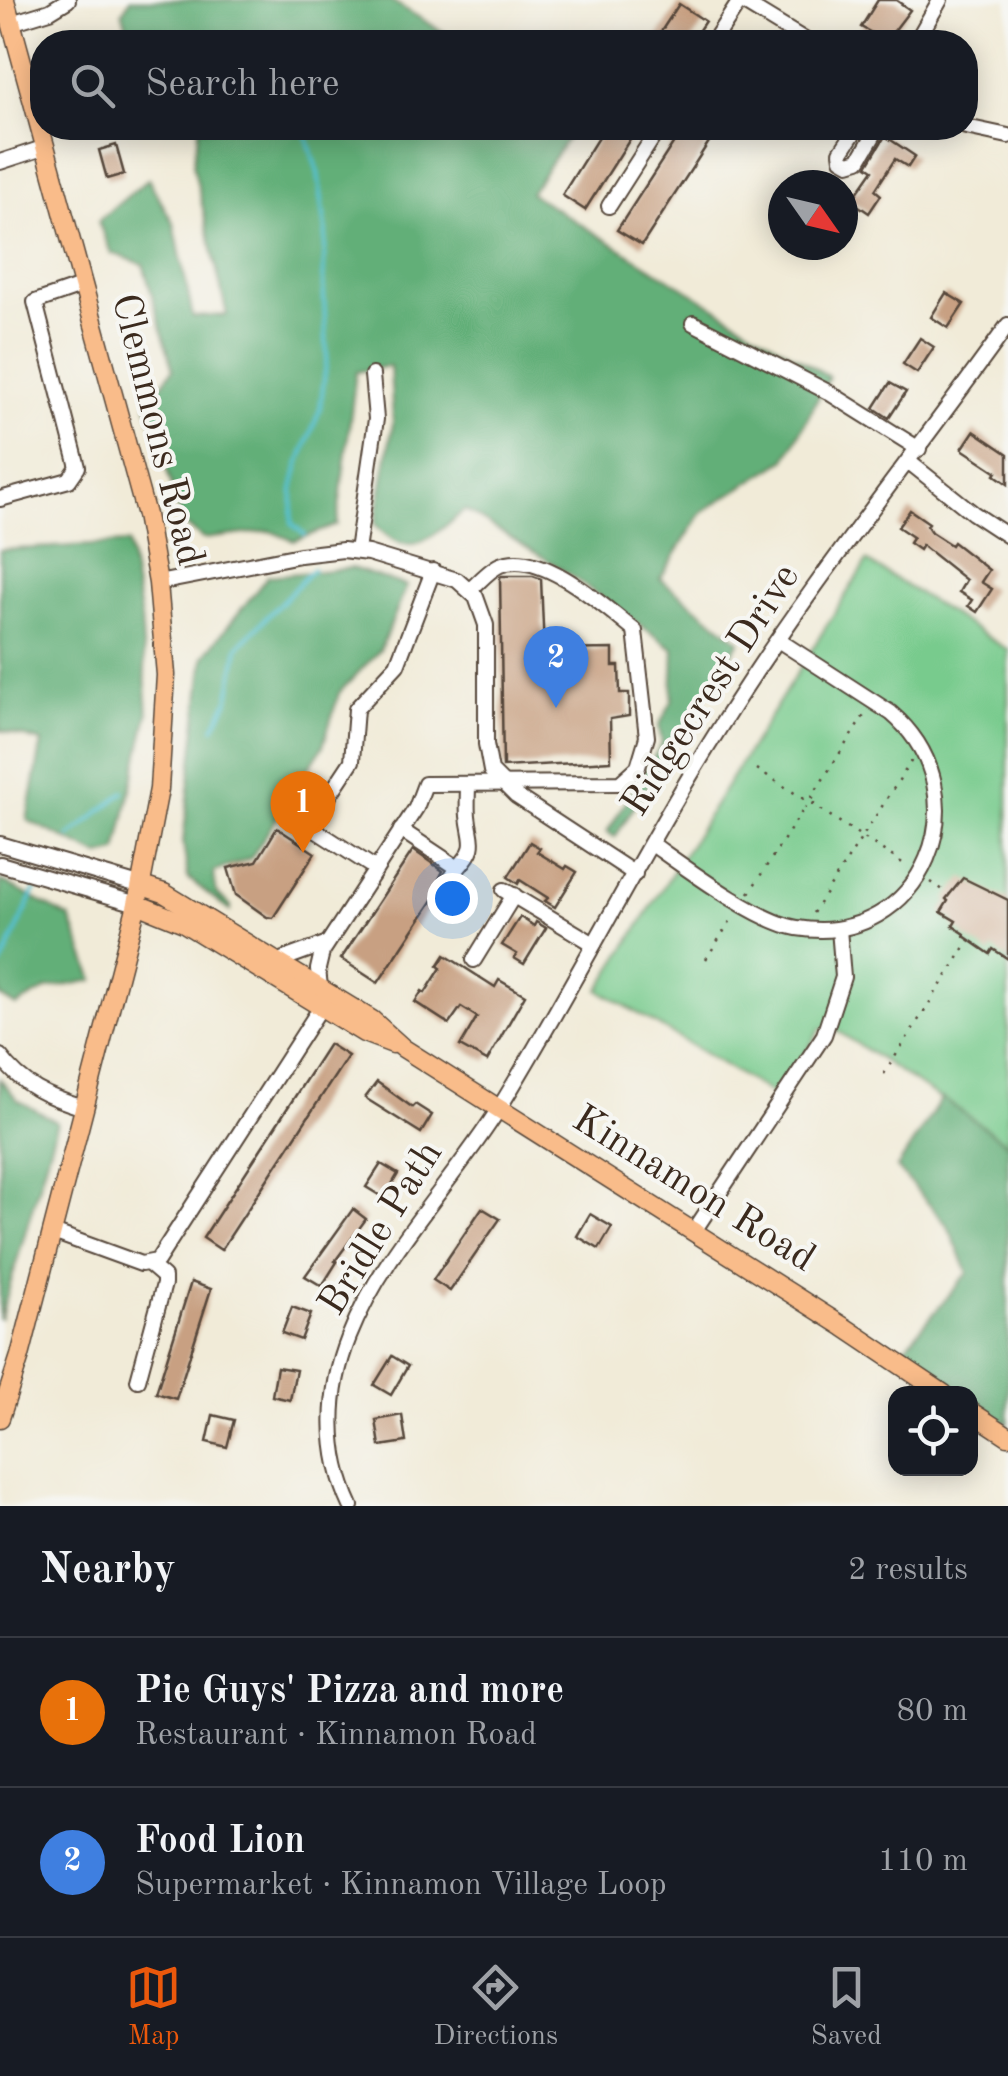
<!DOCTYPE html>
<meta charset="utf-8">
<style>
:root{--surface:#171b24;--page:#242831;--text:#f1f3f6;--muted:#9ea1a6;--line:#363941;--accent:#ea580c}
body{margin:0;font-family:"Old Standard TT",serif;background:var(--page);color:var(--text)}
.controls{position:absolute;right:30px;bottom:30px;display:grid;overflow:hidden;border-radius:20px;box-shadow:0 5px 25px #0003}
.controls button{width:90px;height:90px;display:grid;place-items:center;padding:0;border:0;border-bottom:2px solid var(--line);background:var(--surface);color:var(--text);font:50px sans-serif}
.compass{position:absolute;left:768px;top:170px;width:90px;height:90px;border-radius:50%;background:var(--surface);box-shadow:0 5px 25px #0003;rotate:124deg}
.you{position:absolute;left:452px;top:898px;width:35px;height:35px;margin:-25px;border:8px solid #fff;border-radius:50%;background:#1a73e8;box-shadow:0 0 0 15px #1a73e833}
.badge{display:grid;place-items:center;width:65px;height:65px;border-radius:50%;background:var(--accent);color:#fff;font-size:32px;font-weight:700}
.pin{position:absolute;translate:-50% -82px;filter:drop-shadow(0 2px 5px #0008)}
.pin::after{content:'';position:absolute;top:52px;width:35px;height:30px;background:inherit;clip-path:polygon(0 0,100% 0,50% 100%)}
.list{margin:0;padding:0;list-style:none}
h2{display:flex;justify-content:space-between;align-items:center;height:130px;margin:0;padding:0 40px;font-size:42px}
h2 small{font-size:32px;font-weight:400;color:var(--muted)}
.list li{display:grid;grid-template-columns:65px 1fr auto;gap:30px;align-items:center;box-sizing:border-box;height:150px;padding:0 40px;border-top:2px solid var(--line)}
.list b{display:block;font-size:38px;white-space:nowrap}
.list p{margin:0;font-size:32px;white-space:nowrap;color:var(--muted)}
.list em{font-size:32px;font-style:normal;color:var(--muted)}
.icon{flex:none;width:55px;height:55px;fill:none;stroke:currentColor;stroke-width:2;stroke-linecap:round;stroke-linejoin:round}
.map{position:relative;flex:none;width:1008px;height:1506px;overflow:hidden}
.search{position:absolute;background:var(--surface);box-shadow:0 5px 25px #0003;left:30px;right:30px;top:30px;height:110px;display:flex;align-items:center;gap:25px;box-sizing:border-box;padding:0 35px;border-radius:40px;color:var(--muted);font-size:38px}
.sheet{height:430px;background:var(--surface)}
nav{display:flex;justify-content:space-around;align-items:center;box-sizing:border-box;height:140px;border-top:2px solid var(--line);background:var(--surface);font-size:28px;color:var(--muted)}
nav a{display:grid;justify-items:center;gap:5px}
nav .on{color:var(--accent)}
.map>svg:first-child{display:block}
.green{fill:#78cb8d;stroke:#5a7a56;stroke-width:2.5}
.forest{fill:#62af78;stroke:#4e6c4b;stroke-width:2.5}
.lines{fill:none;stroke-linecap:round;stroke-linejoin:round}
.stream{stroke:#54c0cf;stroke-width:4}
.building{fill:#c8a082}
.minor-casing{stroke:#56473a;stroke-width:18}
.major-casing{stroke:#56473a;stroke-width:21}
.path{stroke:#56473a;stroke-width:2.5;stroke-dasharray:2.5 8;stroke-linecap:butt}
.minor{stroke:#fff;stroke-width:14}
.major{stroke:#f9bc8a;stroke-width:18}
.labels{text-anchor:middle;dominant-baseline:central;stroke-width:8;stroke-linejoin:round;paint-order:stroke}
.street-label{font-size:40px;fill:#3b2a1e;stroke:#f6f6f2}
</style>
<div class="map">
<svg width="1008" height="1506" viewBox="0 0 1008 1506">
<rect width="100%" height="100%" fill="#f6f6f2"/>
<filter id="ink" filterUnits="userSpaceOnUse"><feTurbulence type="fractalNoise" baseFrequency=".01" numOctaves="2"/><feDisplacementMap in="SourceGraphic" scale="20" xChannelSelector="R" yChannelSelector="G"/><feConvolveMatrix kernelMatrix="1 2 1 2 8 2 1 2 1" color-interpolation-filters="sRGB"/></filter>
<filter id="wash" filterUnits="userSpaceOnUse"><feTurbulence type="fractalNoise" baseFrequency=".0048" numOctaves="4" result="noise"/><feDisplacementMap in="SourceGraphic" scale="40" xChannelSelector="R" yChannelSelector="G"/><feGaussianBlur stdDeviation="2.25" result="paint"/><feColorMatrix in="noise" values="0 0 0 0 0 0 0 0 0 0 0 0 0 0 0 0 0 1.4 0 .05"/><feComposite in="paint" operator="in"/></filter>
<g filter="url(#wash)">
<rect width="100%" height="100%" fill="#f1ebd8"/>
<path class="green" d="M867,561L1008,650V1144L836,1030L821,1028L779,1098L599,990Z"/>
<g class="forest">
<path d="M130,0H390L460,42H138L129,33L122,12Z"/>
<path d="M199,128H574L530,193L829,377L786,459L702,512L660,579L740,641L615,837L607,832L662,744L659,726L672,701L674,649L554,564L465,510C433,535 410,565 375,524L393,423L390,366L356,372L337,525L294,541L270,531L203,539L183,523L147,404L173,369L143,264L111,253L98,221L148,179L174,224L193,317L227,315L193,165Z"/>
<path d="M128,543L141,619L148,714L117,852L100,856L27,820L42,742L0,730V550Z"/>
<path d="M352,568L407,586L380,650L339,693L323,746L251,858L214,872L216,893L231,906L230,911L188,878L183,842L204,656L268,576Z"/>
<path d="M0,880L70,918L94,980L47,989L16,1006L0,996Z"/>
<path d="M0,1079L18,1100L57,1122L0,1320Z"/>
<path d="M942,1098L1008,1144V1424L971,1399L970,1394L963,1393L901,1352L968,1273L948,1226L897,1168Z"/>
</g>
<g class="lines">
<g class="stream">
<path d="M304,128L318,173L326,230L323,279L327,357L320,409L299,464L293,489L292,524L305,535"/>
<path d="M214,728L229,698L238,647L313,569"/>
<path d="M69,837L124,792"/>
<path d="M0,968L35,890"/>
</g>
</g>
<g id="blocks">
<g class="building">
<path d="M878,0H896L910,10L894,31L906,39V42H873L877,36L861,27Z"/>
<path d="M679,4L705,21L691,42H654Z"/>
<path d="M604,128H637L585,210L562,195Z"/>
<path d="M683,128H718L642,245L617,230Z"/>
<path d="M885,136L915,156L908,167L895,159L875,190L881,195L869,213L843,195V185H832L836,179L857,193L873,170L867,166Z"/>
<path d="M116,145L124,174L107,179L99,150Z"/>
<path d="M946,293L964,304L948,328L931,317Z"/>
<path d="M920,338L934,347L917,373L903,364Z"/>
<path d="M890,383L906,392L889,418L874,408Z"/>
<path d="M974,431L1008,454V484L995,475L997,472L962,449Z"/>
<path d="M910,510L929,523L927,526L931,532L951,545L953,542L989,570L981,582L992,589L977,612L968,606L972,600L959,592L966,580L922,545L919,550L909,543L913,537L898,527Z"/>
<path d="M502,576H533L541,579L544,650L613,649V666H619L620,693H629V716L610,719L611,761L503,767L500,577Z"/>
<path d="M277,828L315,853L273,918L267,917L236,895L228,868L257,861Z"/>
<path d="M530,842L540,848L537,852L565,869L567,866L577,872L555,907L545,901L548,898L520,880L518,884L508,877Z"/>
<path d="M413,850L443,871L439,879L441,888L378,983L341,959Z"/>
<path d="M963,878L1008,900V959L993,949L990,954L964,936L965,934L953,926L956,921L941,912L948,901L946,899Z"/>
<path d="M520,917L534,926L536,922L546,928L524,964L514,958L517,954L502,945Z"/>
<path d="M445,955L495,987L499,980L525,995L487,1061L460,1046L477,1017L461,1007L449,1024L415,1002L422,991L425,993L441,968L438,966Z"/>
<path d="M329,1044L348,1056L221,1250L203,1238Z"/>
<path d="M377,1082L412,1107L415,1104L432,1115L421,1133L365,1098Z"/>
<path d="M381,1164L398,1174L384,1198L366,1187Z"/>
<path d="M482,1208L500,1219L450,1291L433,1280Z"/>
<path d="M353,1209L366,1219L335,1261L337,1262L322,1286L305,1276Z"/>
<path d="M590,1214L612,1227L599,1249L577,1236Z"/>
<path d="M191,1282L211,1289L176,1399L156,1393Z"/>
<path d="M292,1307L311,1314L301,1340L282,1333Z"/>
<path d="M392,1356L408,1366L391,1395L374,1385Z"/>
<path d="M277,1367L296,1370L290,1400L272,1396Z"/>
<path d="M213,1415L234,1420L227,1447L207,1442Z"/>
<path d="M402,1415L406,1442L380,1446L376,1420Z"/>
</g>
</g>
</g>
<g filter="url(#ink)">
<use href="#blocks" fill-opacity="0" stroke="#56473a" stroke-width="2.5"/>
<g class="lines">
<defs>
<g id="minor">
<path d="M739,0L808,42"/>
<path d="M11,23L50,11L68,0"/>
<path d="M713,42L740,1"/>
<path d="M916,42L940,0"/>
<path d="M966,127L1008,136"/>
<path d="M857,128L841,152L842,159L849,163L859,160L878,128"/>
<path d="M0,162L46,147"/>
<path d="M609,206L659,128"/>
<path d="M693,323L828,392L919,449"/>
<path d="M909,462L973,513L1008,536"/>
<path d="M0,499L69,480L78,467L35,302L84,285"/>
<path d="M357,551L376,419L372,375"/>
<path d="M158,583L300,555L343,550L368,553L457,580L476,597L486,625V744L491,771L516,796L635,874"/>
<path d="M401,830L458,868C479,845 471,843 468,816C467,806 468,794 468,784"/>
<path d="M0,844L142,886"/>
<path d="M652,844C686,868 758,922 797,928C923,949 986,794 891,713L778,640"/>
<path d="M0,864L137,904"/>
<path d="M376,869L309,826L352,761L356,709L397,665L433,571"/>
<path d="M449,881L458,868"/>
<path d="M504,890L594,944"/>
<path d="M474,960L514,895"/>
<path d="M278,961L325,944"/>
<path d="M320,987L318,969L322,952L416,808L425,784L620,783L638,767L647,737L635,631C605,607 541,548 500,565C490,569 479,582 470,590"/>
<path d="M0,1056C23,1087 48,1097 84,1108"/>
<path d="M694,1231L824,1035L843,977L839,929"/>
<path d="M53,1232L141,1264L157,1261L321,1007"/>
<path d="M138,1380L164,1284V1277L150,1265"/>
<path d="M351,1506C326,1453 327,1392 349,1337C382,1253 450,1186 498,1110C576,984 642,850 722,724C808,586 913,458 1008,325"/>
</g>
<g id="major">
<path d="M142,886L164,893L372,1020L403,1048L844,1327L944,1394"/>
<path d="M137,904L184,923L364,1033L393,1044"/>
<path d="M970,1411L1008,1436"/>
<path d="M0,1418L20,1356L137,904L159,789L166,675L158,583L146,515L5,0"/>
</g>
</defs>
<use href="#minor" class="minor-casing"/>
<use href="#major" class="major-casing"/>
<g class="path">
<path d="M757,769L804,799"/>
<circle cx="808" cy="802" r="6"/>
<path d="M811,798L867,711"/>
<path d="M812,804L907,866"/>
<path d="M931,882L949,894"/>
<path d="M749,893L805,807"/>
<path d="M813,913L912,760"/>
<path d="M706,959L733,917"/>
<path d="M884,1074L967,944"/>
</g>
<use href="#minor" class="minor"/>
<use href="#major" class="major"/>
</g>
</g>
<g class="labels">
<g class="street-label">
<text transform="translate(156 430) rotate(76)">Clemmons Road</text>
<text transform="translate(712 691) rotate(-57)">Ridgecrest Drive</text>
<text transform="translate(693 1190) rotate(32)">Kinnamon Road</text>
<text transform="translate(382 1229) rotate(-58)">Bridle Path</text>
</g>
</g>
</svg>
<div class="controls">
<button><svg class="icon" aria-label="locate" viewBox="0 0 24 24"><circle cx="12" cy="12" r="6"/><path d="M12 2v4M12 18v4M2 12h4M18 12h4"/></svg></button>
</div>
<svg class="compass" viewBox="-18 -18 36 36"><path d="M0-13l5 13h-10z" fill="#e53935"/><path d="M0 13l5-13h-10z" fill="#9ea1a6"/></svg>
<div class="you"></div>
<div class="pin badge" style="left:303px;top:853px;background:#e8710a">1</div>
<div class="pin badge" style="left:556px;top:708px;background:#3f7fe0">2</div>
<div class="search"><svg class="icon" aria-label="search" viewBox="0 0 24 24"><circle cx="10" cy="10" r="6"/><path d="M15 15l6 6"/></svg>Search here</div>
</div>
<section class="sheet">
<h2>Nearby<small>2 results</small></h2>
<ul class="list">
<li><span class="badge" style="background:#e8710a">1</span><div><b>Pie Guys' Pizza and more</b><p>Restaurant · Kinnamon Road</p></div><em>80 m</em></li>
<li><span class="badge" style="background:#3f7fe0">2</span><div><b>Food Lion</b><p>Supermarket · Kinnamon Village Loop</p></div><em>110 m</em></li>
</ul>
</section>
<nav>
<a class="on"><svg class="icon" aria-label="map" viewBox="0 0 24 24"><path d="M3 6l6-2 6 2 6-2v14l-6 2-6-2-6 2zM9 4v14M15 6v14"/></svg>Map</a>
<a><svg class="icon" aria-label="directions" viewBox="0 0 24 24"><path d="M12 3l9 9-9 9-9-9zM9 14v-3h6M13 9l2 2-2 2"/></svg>Directions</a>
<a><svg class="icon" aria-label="saved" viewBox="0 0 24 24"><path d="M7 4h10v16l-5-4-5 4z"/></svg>Saved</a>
</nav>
